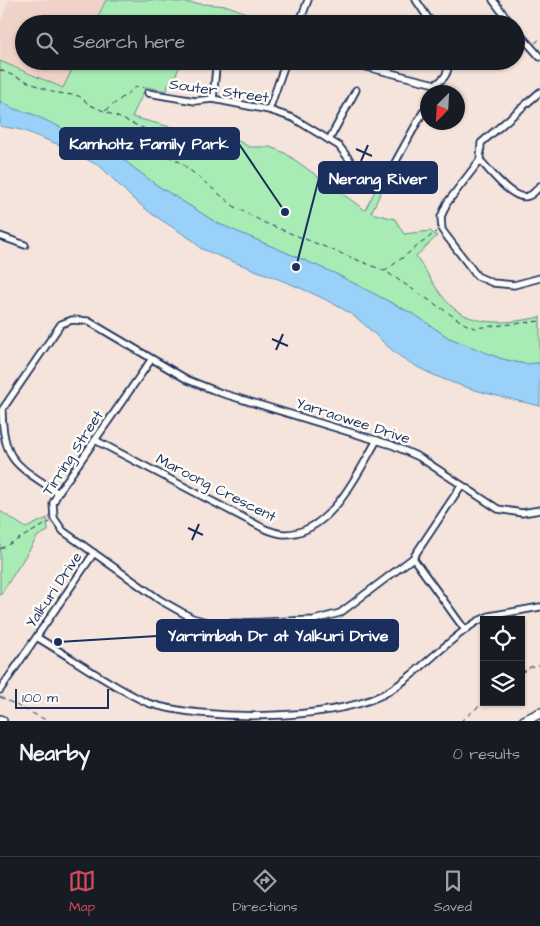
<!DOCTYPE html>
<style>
:root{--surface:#171b24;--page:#20242c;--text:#f1f3f6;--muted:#9ea1a6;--line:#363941;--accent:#d1495b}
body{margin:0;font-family:"Architects Daughter",sans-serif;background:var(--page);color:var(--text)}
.controls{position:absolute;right:15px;bottom:15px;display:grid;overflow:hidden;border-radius:0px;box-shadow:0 1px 4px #0004}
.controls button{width:45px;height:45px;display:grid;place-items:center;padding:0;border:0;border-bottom:1px solid var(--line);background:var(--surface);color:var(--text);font:25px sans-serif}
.compass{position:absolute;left:420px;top:85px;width:45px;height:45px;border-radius:50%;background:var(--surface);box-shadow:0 1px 4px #0004;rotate:204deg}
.scale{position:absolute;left:15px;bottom:12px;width:94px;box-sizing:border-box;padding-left:5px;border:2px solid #1b2f5e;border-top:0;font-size:14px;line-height:18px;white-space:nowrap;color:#1b2f5e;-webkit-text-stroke:4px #fdfcf7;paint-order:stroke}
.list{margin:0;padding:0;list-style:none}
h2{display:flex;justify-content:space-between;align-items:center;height:65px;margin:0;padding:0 20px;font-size:21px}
h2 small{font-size:16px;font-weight:400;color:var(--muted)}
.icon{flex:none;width:28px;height:28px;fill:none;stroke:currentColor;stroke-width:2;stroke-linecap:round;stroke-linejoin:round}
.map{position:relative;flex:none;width:540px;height:721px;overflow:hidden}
.search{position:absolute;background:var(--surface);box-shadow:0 1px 4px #0004;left:15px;right:15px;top:15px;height:55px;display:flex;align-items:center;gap:12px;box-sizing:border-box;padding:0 18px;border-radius:28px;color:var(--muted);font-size:19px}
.sheet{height:135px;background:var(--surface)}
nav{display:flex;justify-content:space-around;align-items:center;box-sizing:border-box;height:70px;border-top:1px solid var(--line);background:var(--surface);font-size:14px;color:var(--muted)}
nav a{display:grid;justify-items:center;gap:2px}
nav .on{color:var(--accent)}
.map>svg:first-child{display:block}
.built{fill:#f0d3c8}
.green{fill:#a9ebb4;stroke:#628d89}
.water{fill:#99d1f8;stroke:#6790ba}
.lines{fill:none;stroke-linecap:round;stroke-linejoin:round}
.minor-casing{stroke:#1b2f5e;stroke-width:9}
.primary-casing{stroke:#1b2f5e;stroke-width:12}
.path{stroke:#1b2f5e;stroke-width:1;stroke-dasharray:5 4;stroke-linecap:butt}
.minor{stroke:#fdfcf7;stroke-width:5.5}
.primary{stroke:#fdfcf7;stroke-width:9}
.ticks{fill:none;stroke:#1b2f5e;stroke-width:2}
.labels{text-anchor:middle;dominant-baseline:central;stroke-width:5;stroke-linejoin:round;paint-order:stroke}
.street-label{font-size:15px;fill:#1b2f5e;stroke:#fdfcf7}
.leader{fill:none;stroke:#1b2f5e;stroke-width:2}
.callout-dot{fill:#1b2f5e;stroke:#fdfcf7;stroke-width:2}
.callout{fill:#1b2f5e;stroke:#1b2f5e;stroke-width:2}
.callout-label{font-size:16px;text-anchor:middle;font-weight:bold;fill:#fff}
</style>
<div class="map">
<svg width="540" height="721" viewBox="0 0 540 721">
<rect width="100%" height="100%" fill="#f5e4db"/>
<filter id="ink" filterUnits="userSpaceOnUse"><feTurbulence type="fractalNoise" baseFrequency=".02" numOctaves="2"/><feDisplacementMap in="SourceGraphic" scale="10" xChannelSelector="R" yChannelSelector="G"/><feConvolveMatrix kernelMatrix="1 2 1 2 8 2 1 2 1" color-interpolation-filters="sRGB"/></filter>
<g filter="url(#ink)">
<path class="built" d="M9,0H106L94,24H24V61H76L63,88L0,61V24Z"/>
<g class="green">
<path d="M106,0H153L228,6L275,24H94Z"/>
<path d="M0,61L63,88L76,61H182L172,84L168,85L167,91L146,87L132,117L194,133L232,137L249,147H270L285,153L365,210L376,189L381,192L371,213L395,219L404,234L430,231L437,236L416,256C427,272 437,292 450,305C474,328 511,323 540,317V363L525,364L502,359L449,338L415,315L334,273L217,223L155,184L121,158L32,114L14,109L0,101Z"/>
<path d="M0,511L26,528L47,518L48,531L38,536L0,596Z"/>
</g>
<path class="water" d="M0,101L14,109L32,114L73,133L121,158L155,184L217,223L334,273L415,315L449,338L502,359L525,364L540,363V406C493,395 442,385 401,357C381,343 365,321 343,309C298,283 247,269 200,248L194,241L152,214L132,198L101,167L62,146L22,130L0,126Z"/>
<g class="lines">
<defs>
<g id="minor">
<path d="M416,0L432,24"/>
<path d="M493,0L511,24"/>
<path d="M299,24L308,0"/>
<path d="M516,30L540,57"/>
<path d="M342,61L435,84C446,79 448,72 449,61"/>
<path d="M540,92L481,143L480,160L447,203L441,217L442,230L477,276L493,283L514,285L540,278"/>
<path d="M148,93L195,101L213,99L269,110L293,118L339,146L352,163L386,179L423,112"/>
<path d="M213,99L216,68L219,61"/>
<path d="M269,110L286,61"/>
<path d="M329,140L356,90"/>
<path d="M480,160C489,170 514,202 528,196C533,195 536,190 540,186"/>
<path d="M0,236L25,245"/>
<path d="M151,360L58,493L53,503L54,518L63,531L160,600L192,618L214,624L314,620L340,613L413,558L461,486"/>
<path d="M95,440L265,529C271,531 278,534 284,534C330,535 358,473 377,440"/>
<path d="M58,493C18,465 3,464 2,410L61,324L72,320L88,321L188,380L221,393L392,445L419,457L498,509L522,513L540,510"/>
<path d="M413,558L465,630"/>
<path d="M38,638C72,658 112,687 148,703C203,721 329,721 382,695C416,677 445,641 478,621L489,616L540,607"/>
<path d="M0,690L94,553"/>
</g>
<g id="primary">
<path d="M0,720L2,721"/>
<path d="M524,721L540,713"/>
</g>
</defs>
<use href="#minor" class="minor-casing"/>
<use href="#primary" class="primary-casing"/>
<g class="path">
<path d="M535,43L540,39"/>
<path d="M0,70L52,92L79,96L90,105L152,132L158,138L157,149L160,152L180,162L235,207L265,223L385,271L465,324L474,328L540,321"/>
<path d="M105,111L136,87L141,86L144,89"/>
<path d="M385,271L436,232"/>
<path d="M0,549L50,522"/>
<path d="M521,673L530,667L540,665"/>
<path d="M0,697L48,721"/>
<path d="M461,721L484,702"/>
</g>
<use href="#minor" class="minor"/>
<use href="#primary" class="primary"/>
</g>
</g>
<path class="ticks" d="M356,149L372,156M361,161L368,145M272,339L288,346M276,350L283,334M188,528L203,535M192,540L199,524"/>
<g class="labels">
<g class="street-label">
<text transform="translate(219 91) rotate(8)">Souter Street</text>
<text transform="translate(353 421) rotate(18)">Yarraowee Drive</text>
<text transform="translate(73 453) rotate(-57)">Tirring Street</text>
<text transform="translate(216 488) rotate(27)">Maroong Crescent</text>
<text transform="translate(54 590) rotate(-56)">Yalkuri Drive</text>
</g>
</g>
<path class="leader" d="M285 212L239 144M296 267L319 178M58 642L157 636"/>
<g class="callout-dot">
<circle cx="285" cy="212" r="5"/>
<circle cx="296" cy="267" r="5"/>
<circle cx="58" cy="642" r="5"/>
</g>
<g class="callout">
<rect x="60" y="128" width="179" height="31" rx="5"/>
<rect x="319" y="162" width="118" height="31" rx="5"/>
<rect x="157" y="620" width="241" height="31" rx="5"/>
</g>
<g class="callout-label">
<text x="149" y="149">Kamholtz Family Park</text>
<text x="378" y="184">Nerang River</text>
<text x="278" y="641">Yarrimbah Dr at Yalkuri Drive</text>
</g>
</svg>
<div class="controls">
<button><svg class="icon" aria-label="locate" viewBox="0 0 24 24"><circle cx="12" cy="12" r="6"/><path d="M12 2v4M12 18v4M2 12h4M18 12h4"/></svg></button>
<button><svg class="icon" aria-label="layers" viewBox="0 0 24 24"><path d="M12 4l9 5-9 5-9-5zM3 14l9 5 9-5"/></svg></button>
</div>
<svg class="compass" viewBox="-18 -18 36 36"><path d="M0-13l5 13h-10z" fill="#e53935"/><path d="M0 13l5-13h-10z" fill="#9ea1a6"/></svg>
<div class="scale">100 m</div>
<div class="search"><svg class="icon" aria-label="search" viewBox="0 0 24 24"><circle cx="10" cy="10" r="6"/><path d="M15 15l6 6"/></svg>Search here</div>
</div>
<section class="sheet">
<h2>Nearby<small>0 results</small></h2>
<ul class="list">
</ul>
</section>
<nav>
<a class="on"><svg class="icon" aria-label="map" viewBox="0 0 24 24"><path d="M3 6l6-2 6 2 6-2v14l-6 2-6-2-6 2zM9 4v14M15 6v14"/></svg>Map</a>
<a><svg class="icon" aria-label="directions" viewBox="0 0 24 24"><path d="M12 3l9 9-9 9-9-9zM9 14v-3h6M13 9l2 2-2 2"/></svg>Directions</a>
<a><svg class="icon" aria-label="saved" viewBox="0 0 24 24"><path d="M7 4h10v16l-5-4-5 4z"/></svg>Saved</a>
</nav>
